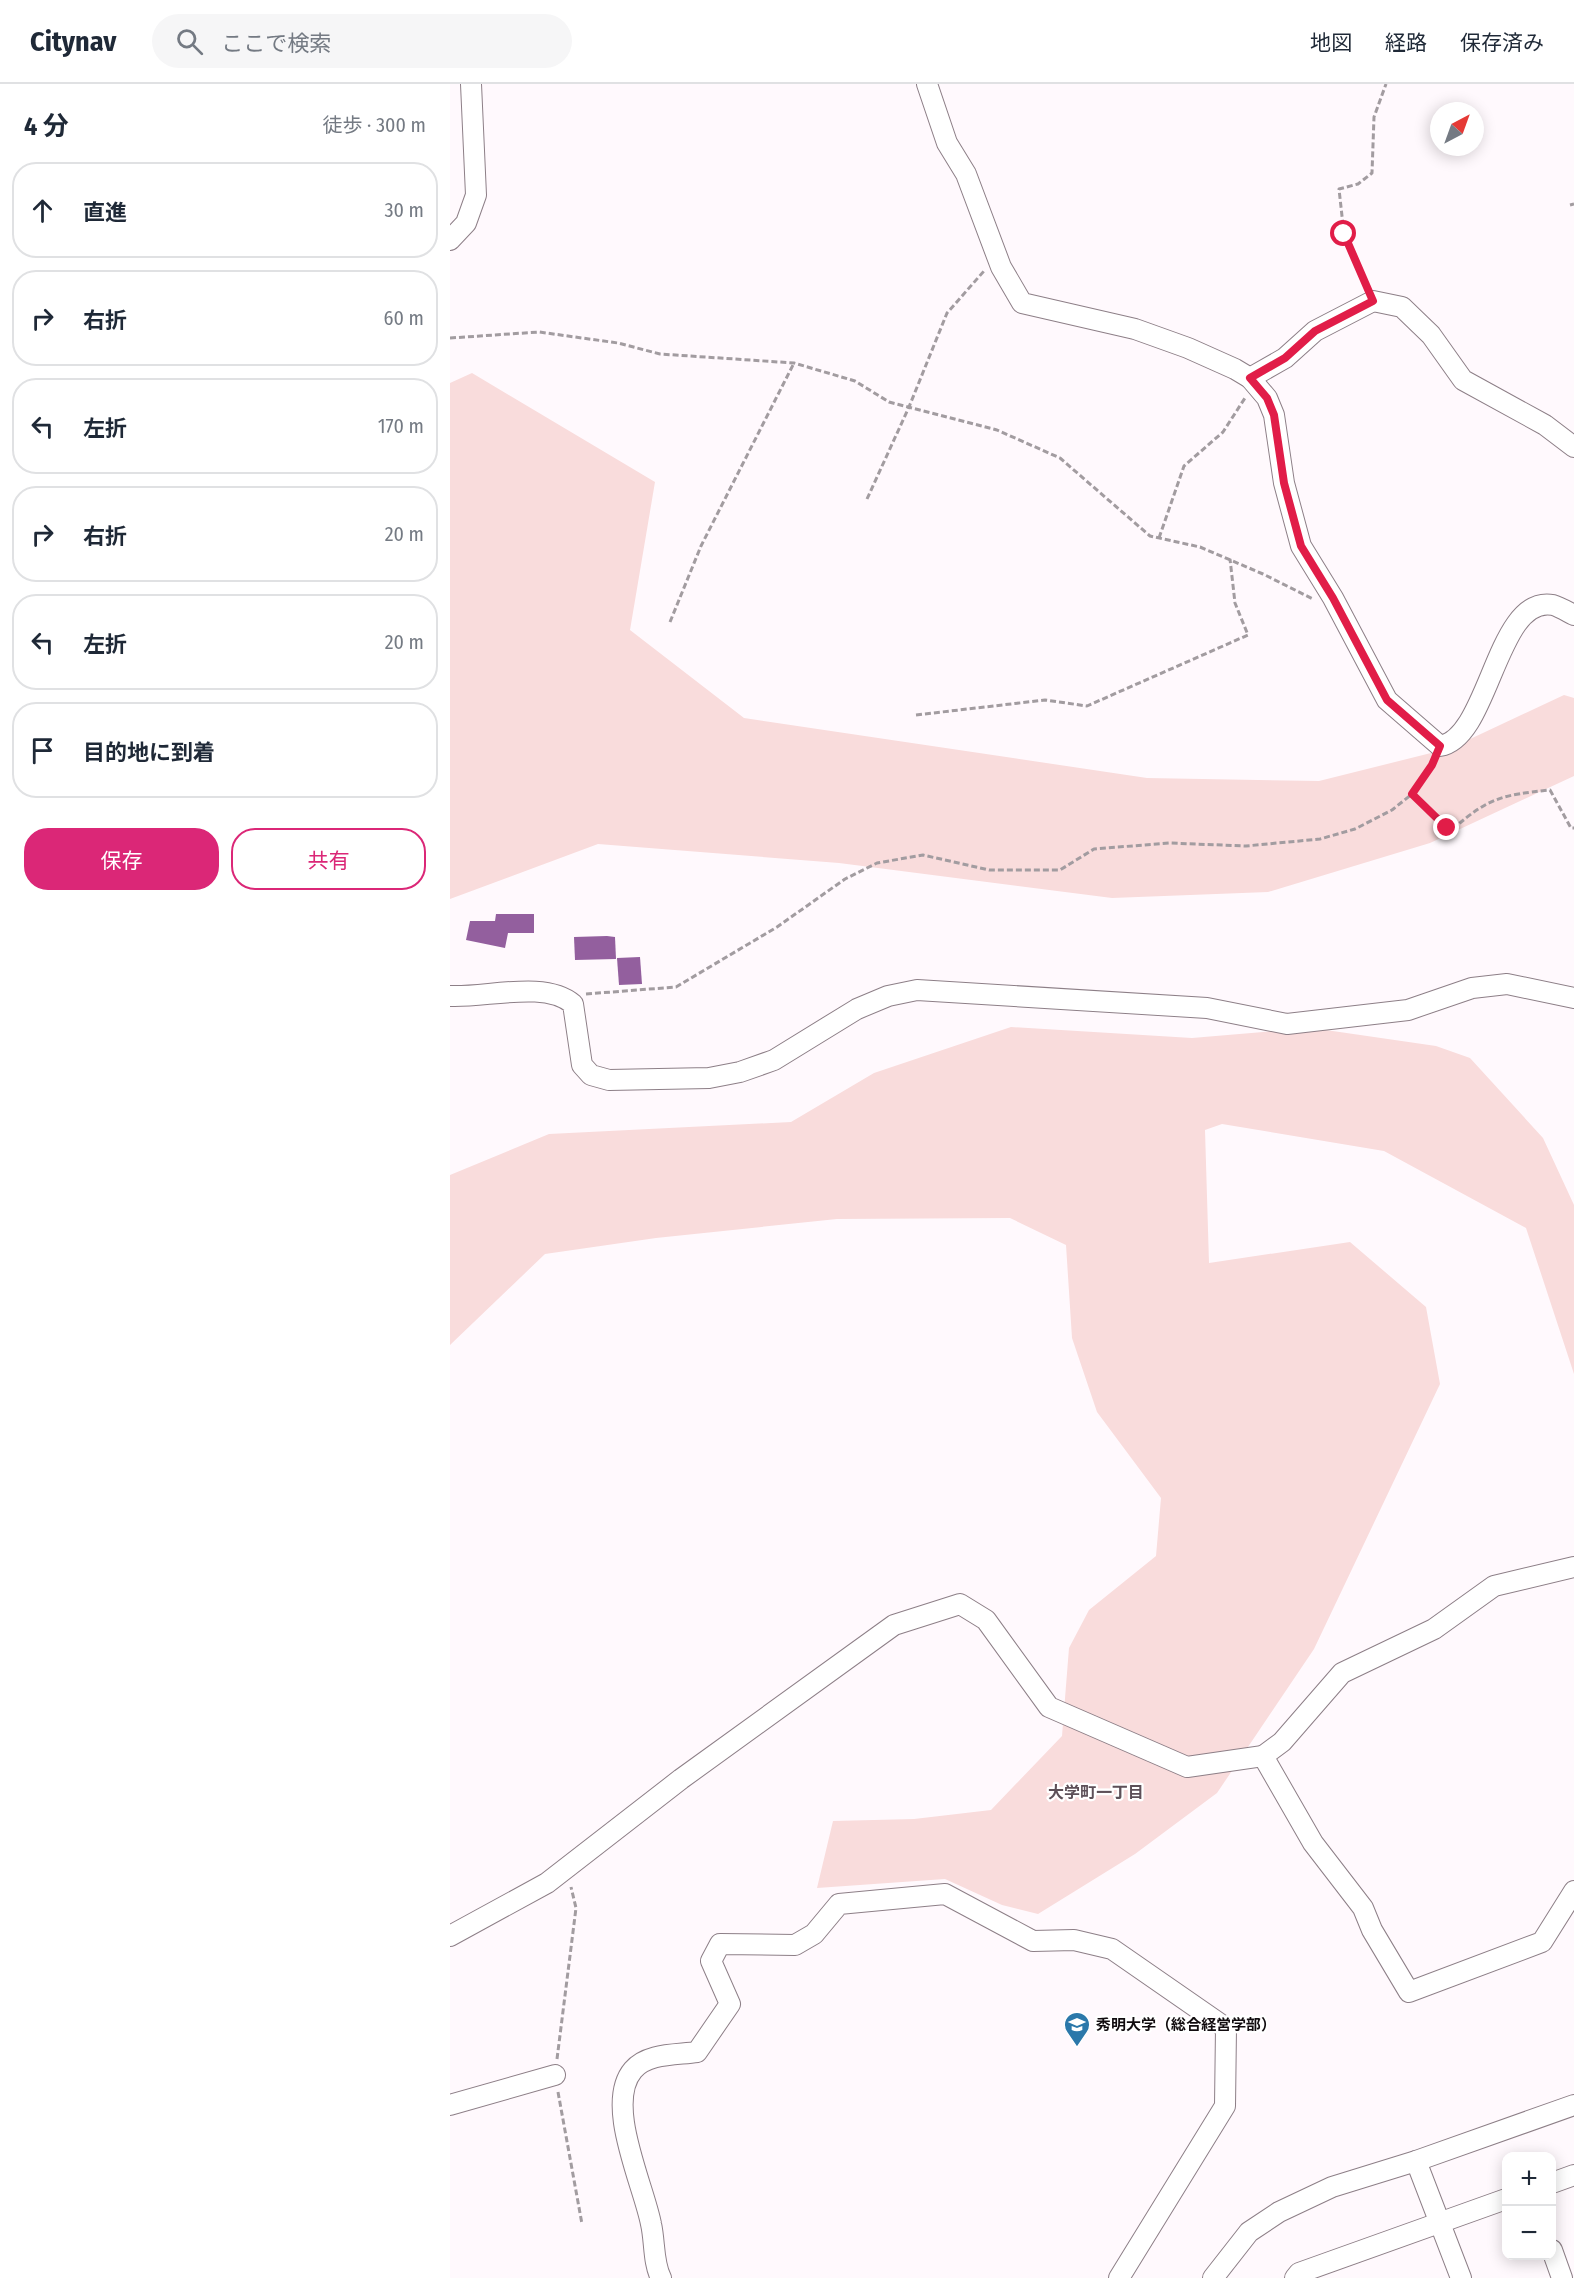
<!DOCTYPE html>
<html lang="ja">
<meta charset="utf-8">
<style>
:root{--surface:#fff;--page:#f6f6f7;--text:#1f2937;--muted:#747a83;--line:#e0e1e3;--accent:#db2777}
body{margin:0;font-family:"Fira Sans Condensed","Noto Sans JP",sans-serif;background:var(--page);color:var(--text)}
.controls{position:absolute;right:18px;bottom:18px;display:grid;overflow:hidden;border-radius:12px;box-shadow:0 3px 15px #0003}
.controls button{width:54px;height:54px;display:grid;place-items:center;padding:0;border:0;border-bottom:2px solid var(--line);background:var(--surface);color:var(--text);font:30px sans-serif}
.compass{position:absolute;left:980px;top:18px;width:54px;height:54px;border-radius:50%;background:var(--surface);box-shadow:0 3px 15px #0003;rotate:41deg}
.stop{position:absolute;width:18px;height:18px;margin:-14px;border:4px solid #e11d48;border-radius:50%;background:#fff}
.stop.end{background:#e11d48;border-color:#fff;box-shadow:0 2px 6px #0008}
.list{margin:0;padding:0;list-style:none}
h2{display:flex;justify-content:space-between;align-items:center;height:78px;margin:0;padding:0 24px;font-size:26px}
h2 small{font-size:20px;font-weight:400;color:var(--muted)}
.list li{display:grid;grid-template-columns:39px 1fr auto;gap:18px;align-items:center;box-sizing:border-box;height:96px;margin:0 12px 12px;padding:0 12px;border:2px solid var(--line);border-radius:24px}
.list b{display:block;font-size:22px;white-space:nowrap}
.list em{font-size:20px;font-style:normal;color:var(--muted)}
.actions{display:flex;gap:12px;padding:18px 24px}
.actions a{flex:1;padding:14px 0;border:2px solid var(--accent);border-radius:24px;text-align:center;font-size:21px;color:var(--accent)}
.actions .main{background:var(--accent);color:#fff}
.icon{flex:none;width:33px;height:33px;fill:none;stroke:currentColor;stroke-width:2;stroke-linecap:round;stroke-linejoin:round}
.map{position:relative;flex:none;width:1124px;height:2194px;overflow:hidden}
header{display:flex;align-items:center;gap:36px;box-sizing:border-box;height:84px;padding:0 30px;background:var(--surface);border-bottom:2px solid var(--line)}
header strong{font-size:28px}
nav{display:flex;gap:33px;margin-inline-start:auto;font-size:21px}
.search{width:420px;height:54px;background:var(--page);display:flex;align-items:center;gap:15px;box-sizing:border-box;padding:0 21px;border-radius:33px;color:var(--muted);font-size:22px}
main{display:flex}
aside{flex:1;background:var(--surface)}
.map>svg:first-child{display:block}
.green{fill:#f9dcdc}
.building{fill:#935f9e}
.lines{fill:none;stroke-linecap:round;stroke-linejoin:round}
.minor-casing{stroke:#8d7f87;stroke-width:22}
.path{stroke:#a29ca0;stroke-width:3;stroke-dasharray:6 3;stroke-linecap:butt}
.minor{stroke:#fff;stroke-width:20}
.route{stroke:#e11d48;stroke-width:8}
.labels{text-anchor:middle;dominant-baseline:central;stroke-width:4.5;stroke-linejoin:round;paint-order:stroke}
.poi-label{font-size:15px;font-weight:bold;fill:#110c0f;stroke:#fff;text-anchor:start}
.neighbourhood-label{font-size:16px;font-weight:bold;fill:#5d5058;stroke:#fff}
</style>
<header>
<strong>Citynav</strong>
<div class="search"><svg class="icon" aria-label="search" viewBox="0 0 24 24"><circle cx="10" cy="10" r="6"/><path d="M15 15l6 6"/></svg>ここで検索</div>
<nav><a>地図</a><a>経路</a><a>保存済み</a></nav>
</header>
<main>
<aside>
<h2>4 分<small>徒歩 · 300 m</small></h2>
<ul class="list">
<li><svg class="icon" aria-label="ahead" viewBox="0 0 24 24"><path d="M12 20V5M6 11l6-6 6 6"/></svg><div><b>直進</b></div><em>30 m</em></li>
<li><svg class="icon" aria-label="right" viewBox="0 0 24 24"><path d="M7 20v-9h11M14 6l5 5-5 5"/></svg><div><b>右折</b></div><em>60 m</em></li>
<li><svg class="icon" aria-label="left" viewBox="0 0 24 24"><path d="M17 20v-9H6M10 6l-5 5 5 5"/></svg><div><b>左折</b></div><em>170 m</em></li>
<li><svg class="icon" aria-label="right" viewBox="0 0 24 24"><path d="M7 20v-9h11M14 6l5 5-5 5"/></svg><div><b>右折</b></div><em>20 m</em></li>
<li><svg class="icon" aria-label="left" viewBox="0 0 24 24"><path d="M17 20v-9H6M10 6l-5 5 5 5"/></svg><div><b>左折</b></div><em>20 m</em></li>
<li><svg class="icon" aria-label="arrive" viewBox="0 0 24 24"><path d="M6 21V4h12l-3 4 3 4H6"/></svg><div><b>目的地に到着</b></div></li>
</ul>
<div class="actions"><a class="main">保存</a><a>共有</a></div>
</aside>
<div class="map">
<svg width="1124" height="2194" viewBox="0 0 1124 2194">
<rect width="100%" height="100%" fill="#fff9fd"/>
<g class="green">
<path d="M22,289L205,398L180,546L294,634L697,694L869,697L1001,664L1114,611L1124,614V692L980,759L818,808L662,814L389,779L148,760L0,815V299Z"/>
<path d="M561,943L742,954L862,944L986,962L1020,974L1093,1054L1124,1121V1290L1076,1144L934,1067L772,1040L755,1046L759,1179L900,1158L976,1223L990,1300L864,1565L767,1709L685,1770L588,1830L552,1821L495,1795L367,1804L383,1737L464,1735L541,1726L612,1652L619,1564L639,1526L706,1472L711,1414L647,1328L622,1254L616,1161L560,1134L387,1135L206,1154L95,1170L0,1261V1091L99,1050L341,1038L424,989Z"/>
</g>
<g class="building">
<path d="M46,830H84V849H58L55,864L16,856L20,837H45Z"/>
<path d="M157,852L165,853L166,875L125,876L124,853Z"/>
<path d="M190,873L192,900L169,901L167,874Z"/>
</g>
<g class="lines">
<defs>
<g id="minor">
<path d="M477,0L497,59L516,90L551,183L572,219L685,245L738,264L785,285L800,294L817,314L824,331L834,399L851,462L883,514L937,616L990,662C1040,654 1046,510 1103,521C1110,523 1118,528 1124,531"/>
<path d="M0,156L16,139L26,111L21,0"/>
<path d="M800,294L835,274L865,247L923,217L952,223L981,251L1013,296L1095,341L1124,363"/>
<path d="M0,912C36,914 95,896 123,920L132,981L141,991L159,996L259,994L290,988L324,976L407,925L438,912L467,906L757,924L837,940L958,926L1022,904L1057,900L1124,914"/>
<path d="M1124,1483L1044,1502L984,1545L892,1589L832,1658L813,1672L863,1759L913,1824L922,1846L959,1908L1092,1858L1124,1807"/>
<path d="M0,1852L97,1799L231,1695L444,1541L510,1520L536,1536L599,1623L737,1683L813,1672"/>
<path d="M0,2021L105,1991"/>
<path d="M966,2077L1011,2194"/>
<path d="M1102,2099L1124,2091"/>
<path d="M1102,2166L1112,2194"/>
<path d="M211,2194C203,2179 205,2157 201,2140C194,2102 154,2020 183,1986C197,1969 226,1971 247,1968L280,1920L261,1877L270,1860L345,1861L364,1850L389,1820L495,1810L583,1857L624,1856L662,1865L776,1944L775,2022L669,2194"/>
<path d="M763,2194L799,2148L829,2128L882,2103L966,2077L1124,2021"/>
<path d="M845,2194L849,2189L1056,2115"/>
</g>
</defs>
<use href="#minor" class="minor-casing"/>
<g class="path">
<path d="M1120,121L1124,120"/>
<path d="M916,200L894,150L889,105L908,100L922,89L924,33L936,0"/>
<path d="M0,254L89,248L168,259L210,270L344,279L405,297L439,318L547,346L610,374L700,452L750,463L813,490L863,515"/>
<path d="M417,415L459,323L497,229L534,187"/>
<path d="M709,454L734,382L773,348L795,314"/>
<path d="M220,538L251,462L344,279"/>
<path d="M466,631L595,616L637,622L798,551L785,519L780,475"/>
<path d="M962,710L997,744L1003,745C1039,713 1053,711 1100,706L1121,744H1124"/>
<path d="M136,910L226,903L327,843L395,795L427,779L473,771L539,786H610L644,765L719,759L796,762L870,755L905,745L942,726L962,710L984,676"/>
<path d="M107,1975L126,1824L121,1803"/>
<path d="M108,2008L132,2140"/>
</g>
<use href="#minor" class="minor"/>
</g>
<g class="lines">
<path class="route" d="M894,150L923,217L865,247L835,274L800,294L817,314L824,331L834,399L851,462L883,514L937,616L990,662L982,681L962,710L997,744"/>
</g>
<defs>
<symbol id="university-pin" viewBox="-11 -11 22 30"><path d="M0 17L-7.5 6A9.5 9.5 0 1 1 7.5 6Z" fill="#2b78aa" stroke="#fff"/><path d="M0-5L7-2L0 1L-7-2ZM-4 1L0 2.5L4 1V4Q0 6-4 4Z" fill="#fff"/></symbol>
</defs>
<g fill-rule="evenodd">
<use href="#university-pin" x="612" y="1926" width="30" height="40"/>
</g>
<g class="labels">
<g class="poi-label">
<text x="646" y="1941">秀明大学（総合経営学部）</text>
</g>
<g class="neighbourhood-label">
<text x="646" y="1708">大学町一丁目</text>
</g>
</g>
</svg>
<div class="controls">
<button>+</button>
<button>−</button>
</div>
<svg class="compass" viewBox="-18 -18 36 36"><path d="M0-13l5 13h-10z" fill="#e53935"/><path d="M0 13l5-13h-10z" fill="#747a83"/></svg>
<div class="stop" style="left:894px;top:150px"></div>
<div class="stop end" style="left:997px;top:744px"></div>
</div>
</main>
